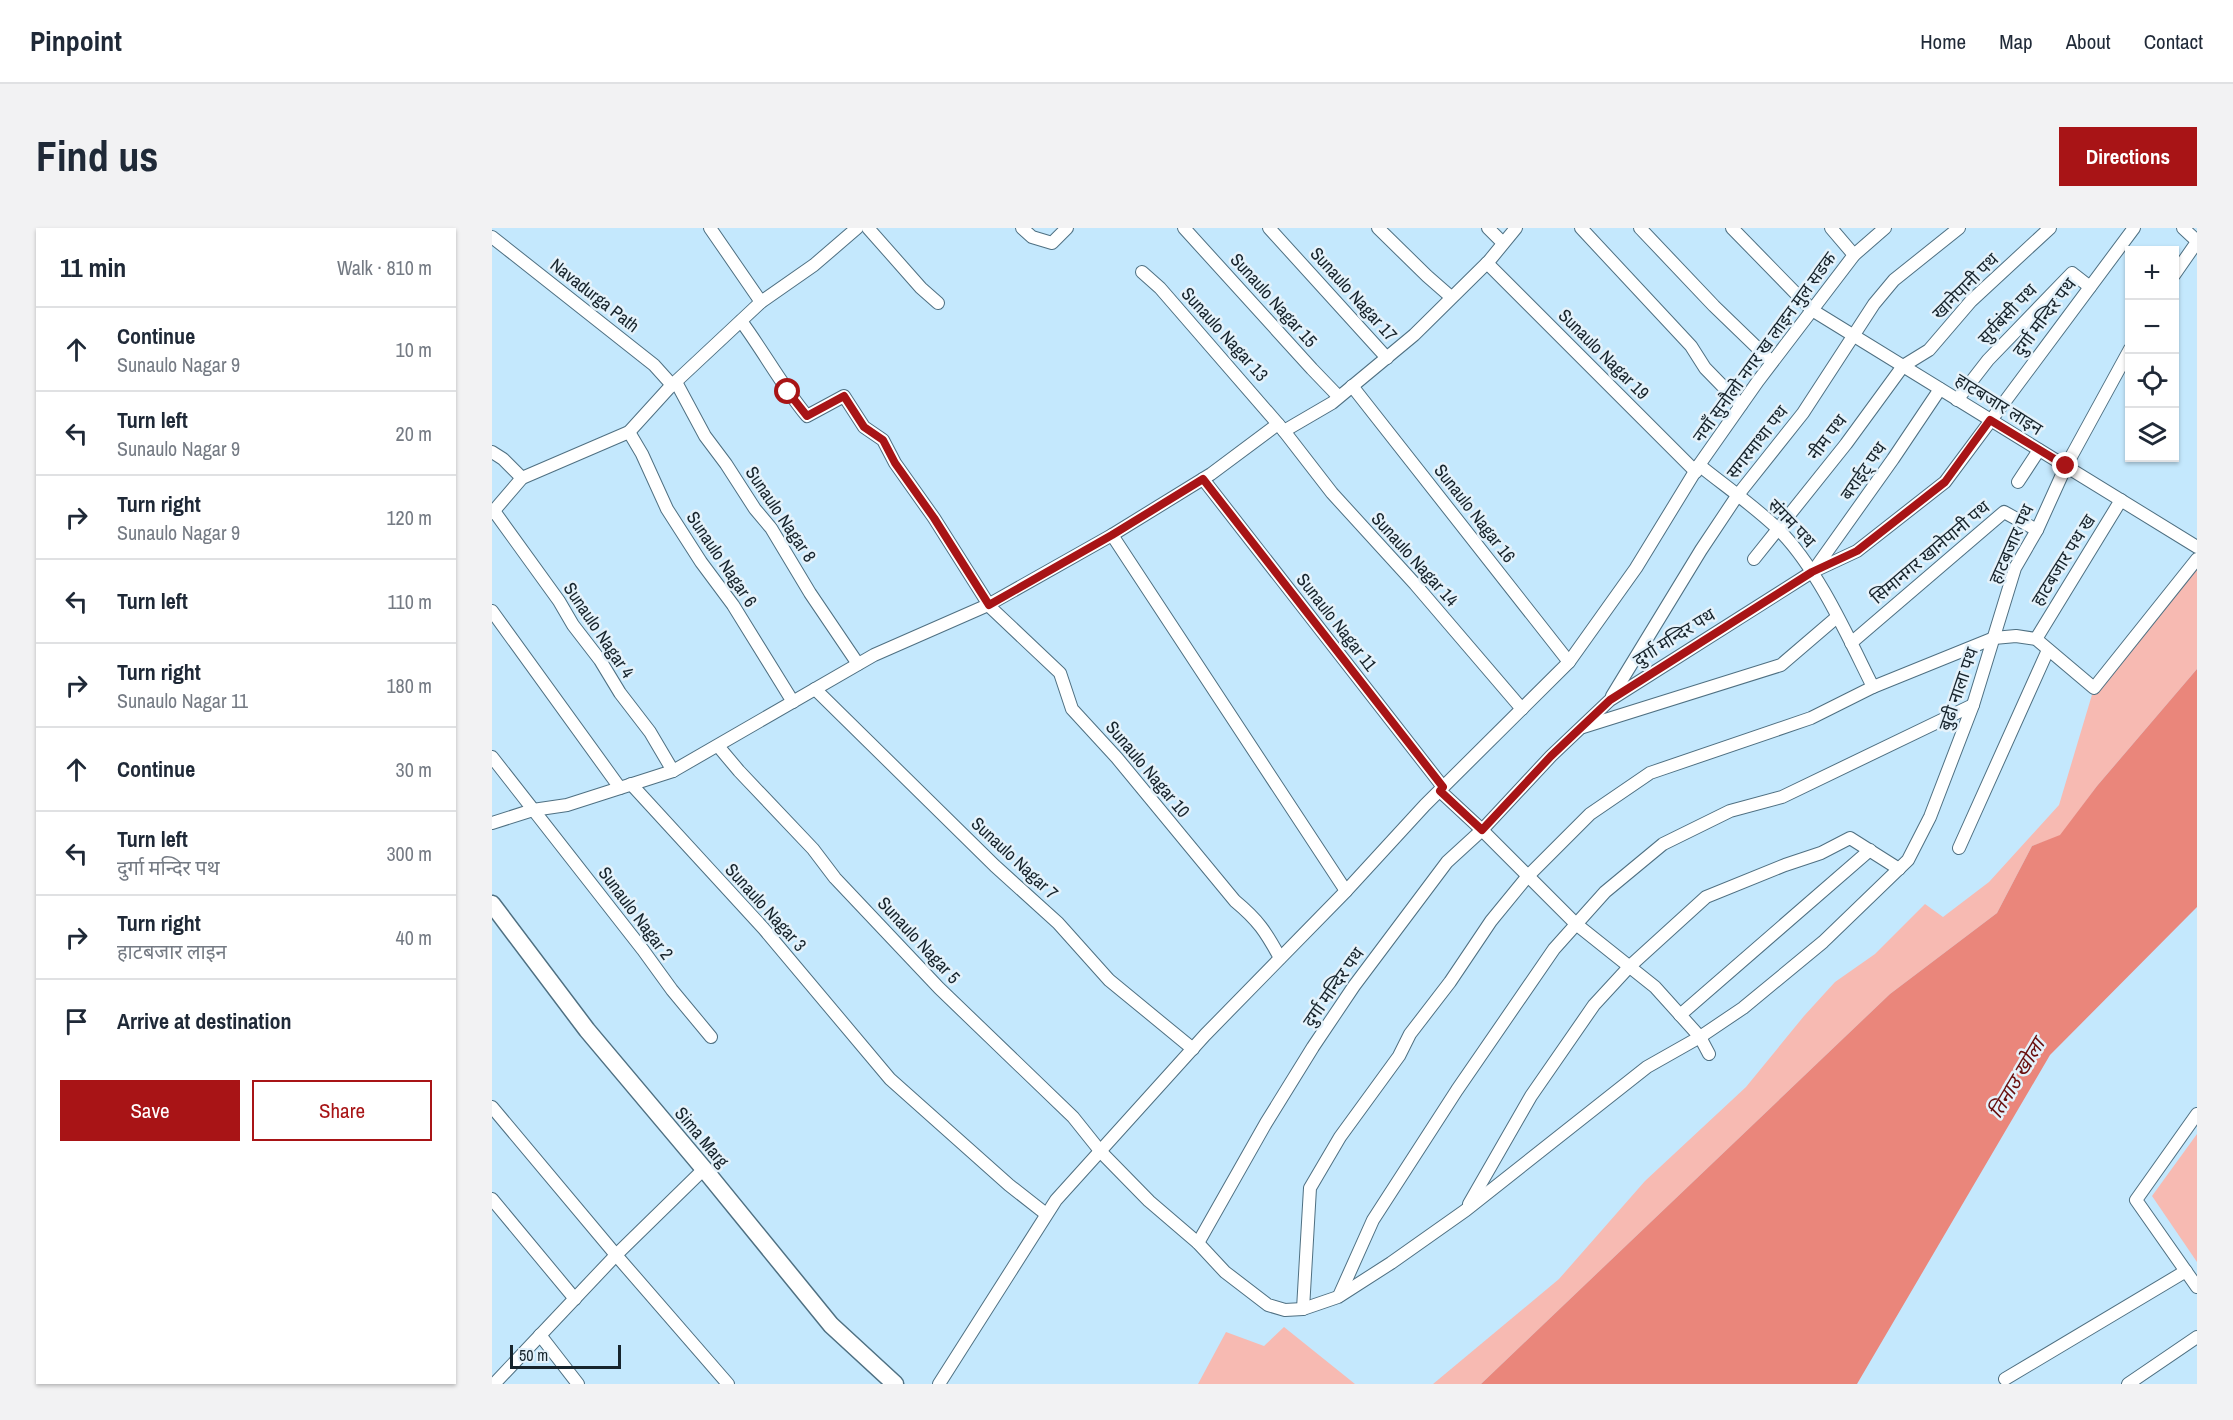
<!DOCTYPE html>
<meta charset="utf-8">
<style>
:root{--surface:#fff;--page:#f2f2f3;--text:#1f2937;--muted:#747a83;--line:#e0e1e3;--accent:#a81416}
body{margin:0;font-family:"Archivo Narrow","Noto Sans Devanagari",sans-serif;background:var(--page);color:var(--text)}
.controls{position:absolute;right:18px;top:18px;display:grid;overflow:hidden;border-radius:0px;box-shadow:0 2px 4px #0004}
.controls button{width:54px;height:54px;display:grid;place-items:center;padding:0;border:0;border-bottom:2px solid var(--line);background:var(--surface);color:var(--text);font:30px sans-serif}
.scale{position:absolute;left:18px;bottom:15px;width:111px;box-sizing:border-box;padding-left:6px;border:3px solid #17242c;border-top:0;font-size:16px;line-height:21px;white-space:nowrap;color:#17242c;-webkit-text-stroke:4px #e4f2fb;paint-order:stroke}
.stop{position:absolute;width:18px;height:18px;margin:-14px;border:4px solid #a81416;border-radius:50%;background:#fff}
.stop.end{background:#a81416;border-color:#fff;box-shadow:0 2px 6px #0008}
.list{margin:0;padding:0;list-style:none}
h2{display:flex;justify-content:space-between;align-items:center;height:78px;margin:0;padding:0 24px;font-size:26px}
h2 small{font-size:20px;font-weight:400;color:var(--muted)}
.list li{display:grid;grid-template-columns:39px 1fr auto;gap:18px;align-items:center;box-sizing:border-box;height:84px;padding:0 24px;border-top:2px solid var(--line)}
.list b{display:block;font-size:22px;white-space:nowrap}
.list p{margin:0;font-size:20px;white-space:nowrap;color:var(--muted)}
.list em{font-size:20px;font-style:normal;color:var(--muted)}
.actions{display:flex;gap:12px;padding:18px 24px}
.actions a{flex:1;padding:14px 0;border:2px solid var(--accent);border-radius:0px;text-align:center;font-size:21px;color:var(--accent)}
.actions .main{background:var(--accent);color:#fff}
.icon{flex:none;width:33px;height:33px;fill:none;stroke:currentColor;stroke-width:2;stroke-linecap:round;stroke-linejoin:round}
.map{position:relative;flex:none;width:1705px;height:1156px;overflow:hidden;border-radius:0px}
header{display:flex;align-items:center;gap:36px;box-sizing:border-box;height:84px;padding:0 30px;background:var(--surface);border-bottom:2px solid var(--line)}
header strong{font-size:28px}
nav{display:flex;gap:33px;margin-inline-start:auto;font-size:21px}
.intro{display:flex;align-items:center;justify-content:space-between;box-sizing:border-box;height:144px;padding:0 36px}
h1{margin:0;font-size:42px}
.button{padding:15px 27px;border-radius:0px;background:var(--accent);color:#fff;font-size:21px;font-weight:700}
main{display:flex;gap:36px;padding:0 36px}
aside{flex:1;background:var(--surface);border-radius:0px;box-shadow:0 2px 4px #0004}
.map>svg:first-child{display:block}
.green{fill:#f7bab2}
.water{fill:#ea867b}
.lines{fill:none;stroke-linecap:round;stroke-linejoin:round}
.street-casing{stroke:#4f7082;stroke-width:14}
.secondary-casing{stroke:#4f7082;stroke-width:19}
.street{stroke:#fff;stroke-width:12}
.secondary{stroke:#fff;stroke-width:16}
.route{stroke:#a81416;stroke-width:8}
.labels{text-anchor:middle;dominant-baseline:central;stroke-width:5;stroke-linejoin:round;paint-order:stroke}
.street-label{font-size:18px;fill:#17242c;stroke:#e4f2fb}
.water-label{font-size:20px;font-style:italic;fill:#680e0d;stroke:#e4f2fb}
</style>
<header>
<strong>Pinpoint</strong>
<nav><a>Home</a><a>Map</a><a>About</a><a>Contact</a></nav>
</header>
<div class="intro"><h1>Find us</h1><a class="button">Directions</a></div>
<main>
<aside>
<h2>11 min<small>Walk · 810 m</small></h2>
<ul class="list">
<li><svg class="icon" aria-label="ahead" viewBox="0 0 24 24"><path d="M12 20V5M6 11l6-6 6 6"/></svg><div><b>Continue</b><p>Sunaulo Nagar 9</p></div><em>10 m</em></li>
<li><svg class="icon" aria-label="left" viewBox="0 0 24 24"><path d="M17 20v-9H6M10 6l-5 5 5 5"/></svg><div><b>Turn left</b><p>Sunaulo Nagar 9</p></div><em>20 m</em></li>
<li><svg class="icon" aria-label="right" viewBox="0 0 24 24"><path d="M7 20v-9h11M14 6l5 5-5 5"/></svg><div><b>Turn right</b><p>Sunaulo Nagar 9</p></div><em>120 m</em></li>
<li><svg class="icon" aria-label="left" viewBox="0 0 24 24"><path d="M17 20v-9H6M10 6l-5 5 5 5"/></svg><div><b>Turn left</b></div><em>110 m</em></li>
<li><svg class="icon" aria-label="right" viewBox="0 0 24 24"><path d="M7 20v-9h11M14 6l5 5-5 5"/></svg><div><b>Turn right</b><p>Sunaulo Nagar 11</p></div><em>180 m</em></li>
<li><svg class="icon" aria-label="ahead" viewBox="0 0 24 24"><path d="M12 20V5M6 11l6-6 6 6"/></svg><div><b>Continue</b></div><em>30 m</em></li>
<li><svg class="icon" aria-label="left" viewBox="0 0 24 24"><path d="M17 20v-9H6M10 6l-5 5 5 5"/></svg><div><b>Turn left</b><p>दुर्गा मन्दिर पथ</p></div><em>300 m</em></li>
<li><svg class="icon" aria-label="right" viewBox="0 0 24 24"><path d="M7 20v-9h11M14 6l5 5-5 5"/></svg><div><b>Turn right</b><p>हाटबजार लाइन</p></div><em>40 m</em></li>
<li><svg class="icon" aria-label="arrive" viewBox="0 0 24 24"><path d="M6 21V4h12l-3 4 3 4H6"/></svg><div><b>Arrive at destination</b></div></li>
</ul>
<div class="actions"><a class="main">Save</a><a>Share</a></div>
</aside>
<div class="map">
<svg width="1705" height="1156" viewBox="0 0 1705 1156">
<rect width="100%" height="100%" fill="#c4e8fd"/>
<g class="green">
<path d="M1705,331V441L1605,558L1568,608L1540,618L1505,685L1398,766L989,1156H941L1067,1051L1153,953L1254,859L1312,788L1343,754L1383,726L1433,676L1451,689L1497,654L1567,577L1602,460Z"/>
<path d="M1705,906V1034L1660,968Z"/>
<path d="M792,1099L863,1156H706L734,1104L772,1118Z"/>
</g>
<path class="water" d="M1705,441V679L1558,827L1365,1156H989L1398,766L1505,685L1540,618L1568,607L1605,558Z"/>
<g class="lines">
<defs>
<g id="street">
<path d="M218,0L269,74"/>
<path d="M376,0L429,60L446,75"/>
<path d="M530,0L540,9L560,15L575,0"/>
<path d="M692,0L820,141L846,168"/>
<path d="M777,0L895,130"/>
<path d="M886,0L935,48L959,69"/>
<path d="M996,0L1011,15"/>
<path d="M1089,0L1199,118L1213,140L1249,177"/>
<path d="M1148,0L1222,78L1280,134"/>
<path d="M1240,0L1320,82L1705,319"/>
<path d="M1339,0L1362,27"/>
<path d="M1691,0L1705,13"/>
<path d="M0,9L162,137L180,157"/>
<path d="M995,35L1204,244"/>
<path d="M650,44L668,60L786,196"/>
<path d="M1682,47L1705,14"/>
<path d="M249,93C272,124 290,158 315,188L352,168L372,199L391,212L403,235L442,290L497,377"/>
<path d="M184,154L213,208L234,236L263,281L279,300L318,365L366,436"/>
<path d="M860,158L1077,434"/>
<path d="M1465,172L1496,132L1580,45L1598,59"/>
<path d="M792,203L840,265L923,356L1030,481"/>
<path d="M137,204L150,226L175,281L209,334L241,377L301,474"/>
<path d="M0,224L11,231L30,250"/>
<path d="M1207,237C1233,258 1262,278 1286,301C1325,339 1356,409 1381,459"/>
<path d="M711,251L951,559"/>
<path d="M1526,254L1547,222"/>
<path d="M2,283L67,373L81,397L108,432L128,465L158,504L181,543"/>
<path d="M0,285L30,250L137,204L177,160L269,74L322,37L365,0"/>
<path d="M620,307L854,663"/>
<path d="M1262,331L1354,216L1411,138L1437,122L1479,73L1558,0"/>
<path d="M1322,342L1401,231L1448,161"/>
<path d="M496,377L568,445L580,481L625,530L743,673C766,692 774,704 788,730"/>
<path d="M0,383L128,560"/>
<path d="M1544,411L1629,272"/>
<path d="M1359,415L1512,284L1545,302"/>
<path d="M323,461L503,638L566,695L617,752L701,821"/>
<path d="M1120,468L1209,322L1245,268L1311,185L1382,76L1402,52L1467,0"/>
<path d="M1091,499L1289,437L1345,389"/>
<path d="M226,518L247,543L321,621L343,650L447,760L581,889L609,924L657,973L706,1015L733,1044L776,1077L793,1082L811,1081L846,1069L899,1035L974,982L1155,839L1208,809L1251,780L1331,714L1416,632L1438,589L1481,477L1523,340L1545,302L1574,238L1638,121"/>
<path d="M0,529L151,722L180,762L219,809"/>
<path d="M139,556L272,701L398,851L517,957L554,986"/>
<path d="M948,563L990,602L1084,696L1163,759L1208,809L1217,826"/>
<path d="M0,595L41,582L75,577L181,543L382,427L496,377L620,307L719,246L786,196L792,203L840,175L922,107L997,33L1024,0"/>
<path d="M1467,620L1556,422"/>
<path d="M1188,787L1378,622"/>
<path d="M0,879L124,1027L236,1156"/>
<path d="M1705,886L1644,972L1705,1059"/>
<path d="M0,971L83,1071"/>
<path d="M977,976L1039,868L1102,777L1137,739L1214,669L1293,637L1329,625L1358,610L1407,641"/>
<path d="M706,1015L774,895L821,819L862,758L955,634L990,602L1059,528L1118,472L1320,344L1365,323L1453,254L1642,0"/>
<path d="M847,1068L881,992L965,862L1062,721L1113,664L1171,616L1238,583L1290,569L1481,477"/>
<path d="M811,1081L818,960L848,909L907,828L918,806L958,754L999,693L1035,649L1098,586L1158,545L1319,490L1381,459L1502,410L1524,408L1544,411L1602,460L1705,331"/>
<path d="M48,1107L86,1156"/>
<path d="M1513,1151L1694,1043"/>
<path d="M2,1156L124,1027L212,941"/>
<path d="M447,1156L564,972L713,807L854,663L933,577L1077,434L1144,340L1207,237L1266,153L1362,27L1393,0"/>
<path d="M1636,1156L1705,1109"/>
</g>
<path id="secondary" d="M0,676L95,802L212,941L339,1097L403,1156"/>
</defs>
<use href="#street" class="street-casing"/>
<use href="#secondary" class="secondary-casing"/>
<use href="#street" class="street"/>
<use href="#secondary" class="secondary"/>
</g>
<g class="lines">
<path class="route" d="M296,164L315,188L352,168L372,199L391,212L403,235L442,290L497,377L620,307L711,251L951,559L948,563L990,602L1059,528L1118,472L1320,344L1365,323L1453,254L1498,192L1574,238"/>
</g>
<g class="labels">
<g class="street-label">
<text transform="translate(1473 58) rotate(-45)">खानेपानी पथ</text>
<text transform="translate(862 66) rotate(48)">Sunaulo Nagar 17</text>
<text transform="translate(103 67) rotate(38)">Navadurga Path</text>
<text transform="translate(782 72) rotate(48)">Sunaulo Nagar 15</text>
<text transform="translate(1515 86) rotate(-46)">सुर्यबंसी पथ</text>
<text transform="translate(1552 89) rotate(-53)">दुर्गा मन्दिर पथ</text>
<text transform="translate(733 106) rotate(48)">Sunaulo Nagar 13</text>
<text transform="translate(1272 119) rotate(-54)">नयाँ सुनौलो नगर ख लाइन मुल सडक</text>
<text transform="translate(1112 126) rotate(45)">Sunaulo Nagar 19</text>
<text transform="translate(1507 176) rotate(32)">हाटबजार लाइन</text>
<text transform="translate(1335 209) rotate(-53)">नीम पथ</text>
<text transform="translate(1265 214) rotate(-52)">सगरमाथा पथ</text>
<text transform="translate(1371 243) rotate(-55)">बराईट् पथ</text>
<text transform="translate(983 285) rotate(52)">Sunaulo Nagar 16</text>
<text transform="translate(289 286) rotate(56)">Sunaulo Nagar 8</text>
<text transform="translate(1300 295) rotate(46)">संगम पथ</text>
<text transform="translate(1519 316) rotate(-66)">हाटबजार पथ</text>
<text transform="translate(1438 324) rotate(-40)">सिमानगर खानेपानी पथ</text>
<text transform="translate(230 331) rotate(56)">Sunaulo Nagar 6</text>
<text transform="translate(923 331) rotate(48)">Sunaulo Nagar 14</text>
<text transform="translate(1571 332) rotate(-58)">हाटबजार पथ ख</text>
<text transform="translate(845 394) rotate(52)">Sunaulo Nagar 11</text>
<text transform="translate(107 402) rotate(56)">Sunaulo Nagar 4</text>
<text transform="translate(1182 409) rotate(-32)">दुर्गा मन्दिर पथ</text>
<text transform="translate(1466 461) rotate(-71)">बुढी नाला पथ</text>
<text transform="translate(656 541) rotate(50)">Sunaulo Nagar 10</text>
<text transform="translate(523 630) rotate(43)">Sunaulo Nagar 7</text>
<text transform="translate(274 679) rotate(48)">Sunaulo Nagar 3</text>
<text transform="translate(144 685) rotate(53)">Sunaulo Nagar 2</text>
<text transform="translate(427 712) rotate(47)">Sunaulo Nagar 5</text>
<text transform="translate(841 759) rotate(-55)">दुर्गा मन्दिर पथ</text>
<text transform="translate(210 909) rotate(50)">Sima Marg</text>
</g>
<g class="water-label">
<text transform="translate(1524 850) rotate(-59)">तिनाउ खोला</text>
</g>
</g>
</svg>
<div class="controls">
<button>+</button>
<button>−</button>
<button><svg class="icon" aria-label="locate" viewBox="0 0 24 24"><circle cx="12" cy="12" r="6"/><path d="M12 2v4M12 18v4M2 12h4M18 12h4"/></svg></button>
<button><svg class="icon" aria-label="layers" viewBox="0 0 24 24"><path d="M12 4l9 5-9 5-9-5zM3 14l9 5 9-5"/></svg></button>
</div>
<div class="scale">50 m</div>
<div class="stop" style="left:296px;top:164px"></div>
<div class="stop end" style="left:1574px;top:238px"></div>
</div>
</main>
